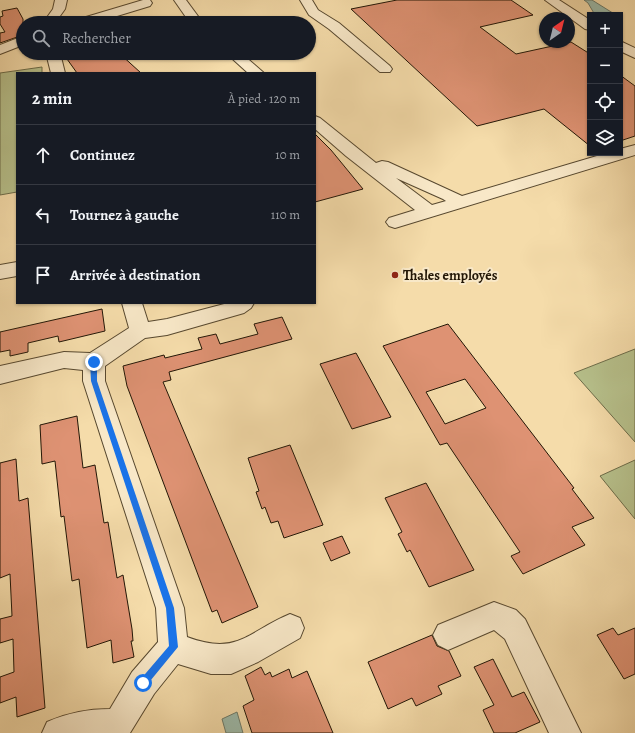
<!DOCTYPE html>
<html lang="fr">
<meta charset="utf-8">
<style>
:root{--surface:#171b24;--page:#20242c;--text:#f1f3f6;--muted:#9ea1a6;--line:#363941}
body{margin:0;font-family:Alegreya,serif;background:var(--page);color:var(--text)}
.controls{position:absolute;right:12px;top:12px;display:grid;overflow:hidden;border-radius:0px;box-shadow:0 1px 3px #0004}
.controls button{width:36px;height:36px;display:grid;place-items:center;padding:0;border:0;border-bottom:1px solid var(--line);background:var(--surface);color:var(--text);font:20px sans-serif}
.compass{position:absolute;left:539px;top:12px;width:36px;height:36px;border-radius:50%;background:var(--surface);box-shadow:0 1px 3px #0004;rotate:35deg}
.stop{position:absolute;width:12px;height:12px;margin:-9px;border:3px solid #1a73e8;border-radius:50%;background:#fff}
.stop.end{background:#1a73e8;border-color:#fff;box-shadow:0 1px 4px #0008}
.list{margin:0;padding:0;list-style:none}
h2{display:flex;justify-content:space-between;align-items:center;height:52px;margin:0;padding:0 16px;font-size:17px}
h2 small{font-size:13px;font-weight:400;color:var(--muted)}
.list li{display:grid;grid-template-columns:26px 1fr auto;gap:12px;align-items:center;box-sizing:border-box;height:60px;padding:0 16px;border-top:1px solid var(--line)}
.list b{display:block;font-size:15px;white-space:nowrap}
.list em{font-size:13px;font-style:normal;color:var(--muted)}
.icon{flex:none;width:22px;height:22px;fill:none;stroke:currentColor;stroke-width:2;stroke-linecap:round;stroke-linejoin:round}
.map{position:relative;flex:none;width:635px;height:733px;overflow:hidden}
.search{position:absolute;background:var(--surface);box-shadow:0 1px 3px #0004;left:16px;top:16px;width:300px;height:44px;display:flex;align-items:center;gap:10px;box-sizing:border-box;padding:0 14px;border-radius:22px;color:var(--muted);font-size:15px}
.panel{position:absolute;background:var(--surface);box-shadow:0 1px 3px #0004;left:16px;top:72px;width:300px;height:232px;border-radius:0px}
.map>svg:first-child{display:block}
.green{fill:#b7c18c;stroke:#6c6c49}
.water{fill:#9cbbab;stroke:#6b7969}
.building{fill:#de9273;stroke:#221606;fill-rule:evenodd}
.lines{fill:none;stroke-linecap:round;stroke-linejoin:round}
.minor-casing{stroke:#57482f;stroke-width:2}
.minor{fill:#f8e8c8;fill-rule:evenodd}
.route{fill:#1a73e8}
.poi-dot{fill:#8f2418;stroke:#f8e8c8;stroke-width:1.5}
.labels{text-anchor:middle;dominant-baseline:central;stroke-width:4;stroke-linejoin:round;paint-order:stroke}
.poi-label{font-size:14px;font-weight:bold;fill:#221606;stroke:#f8e8c8;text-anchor:start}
</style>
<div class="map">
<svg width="635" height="733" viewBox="0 0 635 733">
<rect width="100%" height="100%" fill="#f5dcaa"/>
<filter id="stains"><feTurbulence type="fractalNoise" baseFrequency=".005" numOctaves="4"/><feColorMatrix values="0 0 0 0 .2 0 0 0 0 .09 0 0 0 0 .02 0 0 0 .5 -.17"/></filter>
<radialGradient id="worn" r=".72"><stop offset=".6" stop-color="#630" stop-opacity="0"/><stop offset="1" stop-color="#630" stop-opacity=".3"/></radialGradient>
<g class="green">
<path d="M42,67V73H17V192L0,195V73Z"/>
<path d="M635,349V442L574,373Z"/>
<path d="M635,460V519L600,476Z"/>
</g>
<g class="water">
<path d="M584,0H592L616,15H595L588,3Z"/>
<path d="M237,712L243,733H226L222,719Z"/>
</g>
<g class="building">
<path d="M397,0H511L533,15L480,27L516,54L571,42L590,54V146L544,109L477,126L351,9Z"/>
<path d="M17,8L23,19V35L0,43V33L5,32L0,24V17L3,16L2,11Z"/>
<path d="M90,53H119L141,73H77L67,59Z"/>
<path d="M620,75L635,86V136L620,141Z"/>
<path d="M315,134L331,150L363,189L315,202Z"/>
<path d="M102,309L105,331L59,342L58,336L28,343V352L10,356V350L0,352V332Z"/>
<path d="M282,317L292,339L169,372L171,380L163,382L258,607L222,623L217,610L212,612L127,386L123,366L164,355L165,358L202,349L198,338L216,334L220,344L258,334L254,324Z"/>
<path d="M448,324L574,488L572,489L594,518L572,527L585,545L523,574L511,556L520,552L447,443L440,445L383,346ZM465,379L486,408L445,424L426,392Z"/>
<path d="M356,353L391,417L352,429L320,364Z"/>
<path d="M77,416L83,468L95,465L104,523L108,522L117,578L123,575L132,629L133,641H131L134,657L113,663L111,640L87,648L79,579L72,581L64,516L61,517L55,461L42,464L40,425Z"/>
<path d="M290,445L323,525L284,538L278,521L271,523L265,507L262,509L256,492L259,491L248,458Z"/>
<path d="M16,459L19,501L28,498L45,708L17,717L16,697L0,703V677L14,672L13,639L0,643V619L12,616L10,574L0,578V463Z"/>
<path d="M426,483L474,570L429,587L410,550L407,552L398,534L402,532L385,498Z"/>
<path d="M342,536L350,553L331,561L323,543Z"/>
<path d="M613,628L618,635L635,628V674L624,679L597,635Z"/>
<path d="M432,635L437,646L449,651L461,676L438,686L442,694L416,706L412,698L388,709L368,662Z"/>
<path d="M493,659L512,697L524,692L540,722L515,733H494L483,710L494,705L474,667Z"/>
<path d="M261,667L265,675L270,672L272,677L289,669L292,678L307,671L333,733H252L243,706L254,700L245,676Z"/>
</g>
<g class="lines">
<defs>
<g id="minor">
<path d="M55,0H67L65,9L55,23H43L53,9Z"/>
<path d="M143,0H150L152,3L150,6L94,23H75L76,20Z"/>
<path d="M174,0H186L203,23H190Z"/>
<path d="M300,0H312L318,10L339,23L390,66L392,69L390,72H380L329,29L309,15Z"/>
<path d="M545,0H559L590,20V30L585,29Z"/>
<path d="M23,36V45L0,54V45Z"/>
<path d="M620,41L635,48V58L620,51Z"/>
<path d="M46,53H60L65,73H51Z"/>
<path d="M226,53H241L264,73H248Z"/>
<path d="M315,116L320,118L376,163L382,161L388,162L462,196L607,153H620V149L635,145V155L395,228L389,226L386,222L389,218L415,210L346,156L315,129ZM396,178L443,199L446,201L432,205Z"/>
<path d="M17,262V276L0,279V265Z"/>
<path d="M122,303H142L148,322L167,319L228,303H254L251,308L244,313L167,335L145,338L105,366V381L184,608L187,637C238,656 247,632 290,614L300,618L304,628L300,638L258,662L231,674H211L178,664L154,694L130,733H42L47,722C67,713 87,709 110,709L132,672L158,642L156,608L83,381V370L64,368L0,384V366L64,352L90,353L129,328Z"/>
<path d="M494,602L516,610L525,619L581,733H549L505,639L494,630L448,650L438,645L433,635L438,625Z"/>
</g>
</defs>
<use href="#minor" class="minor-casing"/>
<use href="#minor" class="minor"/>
</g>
<path class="route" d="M94,359L97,362V381L174,608L178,647L146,686L143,688L138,683L140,680L169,646L166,608L91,381L90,362Z"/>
<circle class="poi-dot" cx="395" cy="275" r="4"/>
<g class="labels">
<g class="poi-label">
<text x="403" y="275">Thales employés</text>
</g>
</g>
<rect width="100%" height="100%" filter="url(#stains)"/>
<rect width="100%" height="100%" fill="url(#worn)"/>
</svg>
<div class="controls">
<button>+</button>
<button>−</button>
<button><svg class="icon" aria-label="locate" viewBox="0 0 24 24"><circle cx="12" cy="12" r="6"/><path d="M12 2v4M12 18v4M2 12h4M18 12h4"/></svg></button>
<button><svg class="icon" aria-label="layers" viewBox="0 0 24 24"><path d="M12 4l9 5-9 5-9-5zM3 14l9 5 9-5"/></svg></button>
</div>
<svg class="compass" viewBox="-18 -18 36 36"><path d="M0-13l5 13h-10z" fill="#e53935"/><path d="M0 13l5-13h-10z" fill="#9ea1a6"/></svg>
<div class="stop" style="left:143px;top:683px"></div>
<div class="stop end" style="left:94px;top:362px"></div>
<div class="search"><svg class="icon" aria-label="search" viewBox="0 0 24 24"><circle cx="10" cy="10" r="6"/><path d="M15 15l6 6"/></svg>Rechercher</div>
<section class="panel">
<h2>2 min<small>À pied · 120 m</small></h2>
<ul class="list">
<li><svg class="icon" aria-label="ahead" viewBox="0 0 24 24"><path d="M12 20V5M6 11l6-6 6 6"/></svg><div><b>Continuez</b></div><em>10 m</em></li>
<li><svg class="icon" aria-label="left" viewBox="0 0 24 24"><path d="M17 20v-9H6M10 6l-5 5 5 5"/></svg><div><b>Tournez à gauche</b></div><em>110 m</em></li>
<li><svg class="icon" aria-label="arrive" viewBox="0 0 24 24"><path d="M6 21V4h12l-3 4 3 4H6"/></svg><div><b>Arrivée à destination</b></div></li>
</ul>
</section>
</div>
